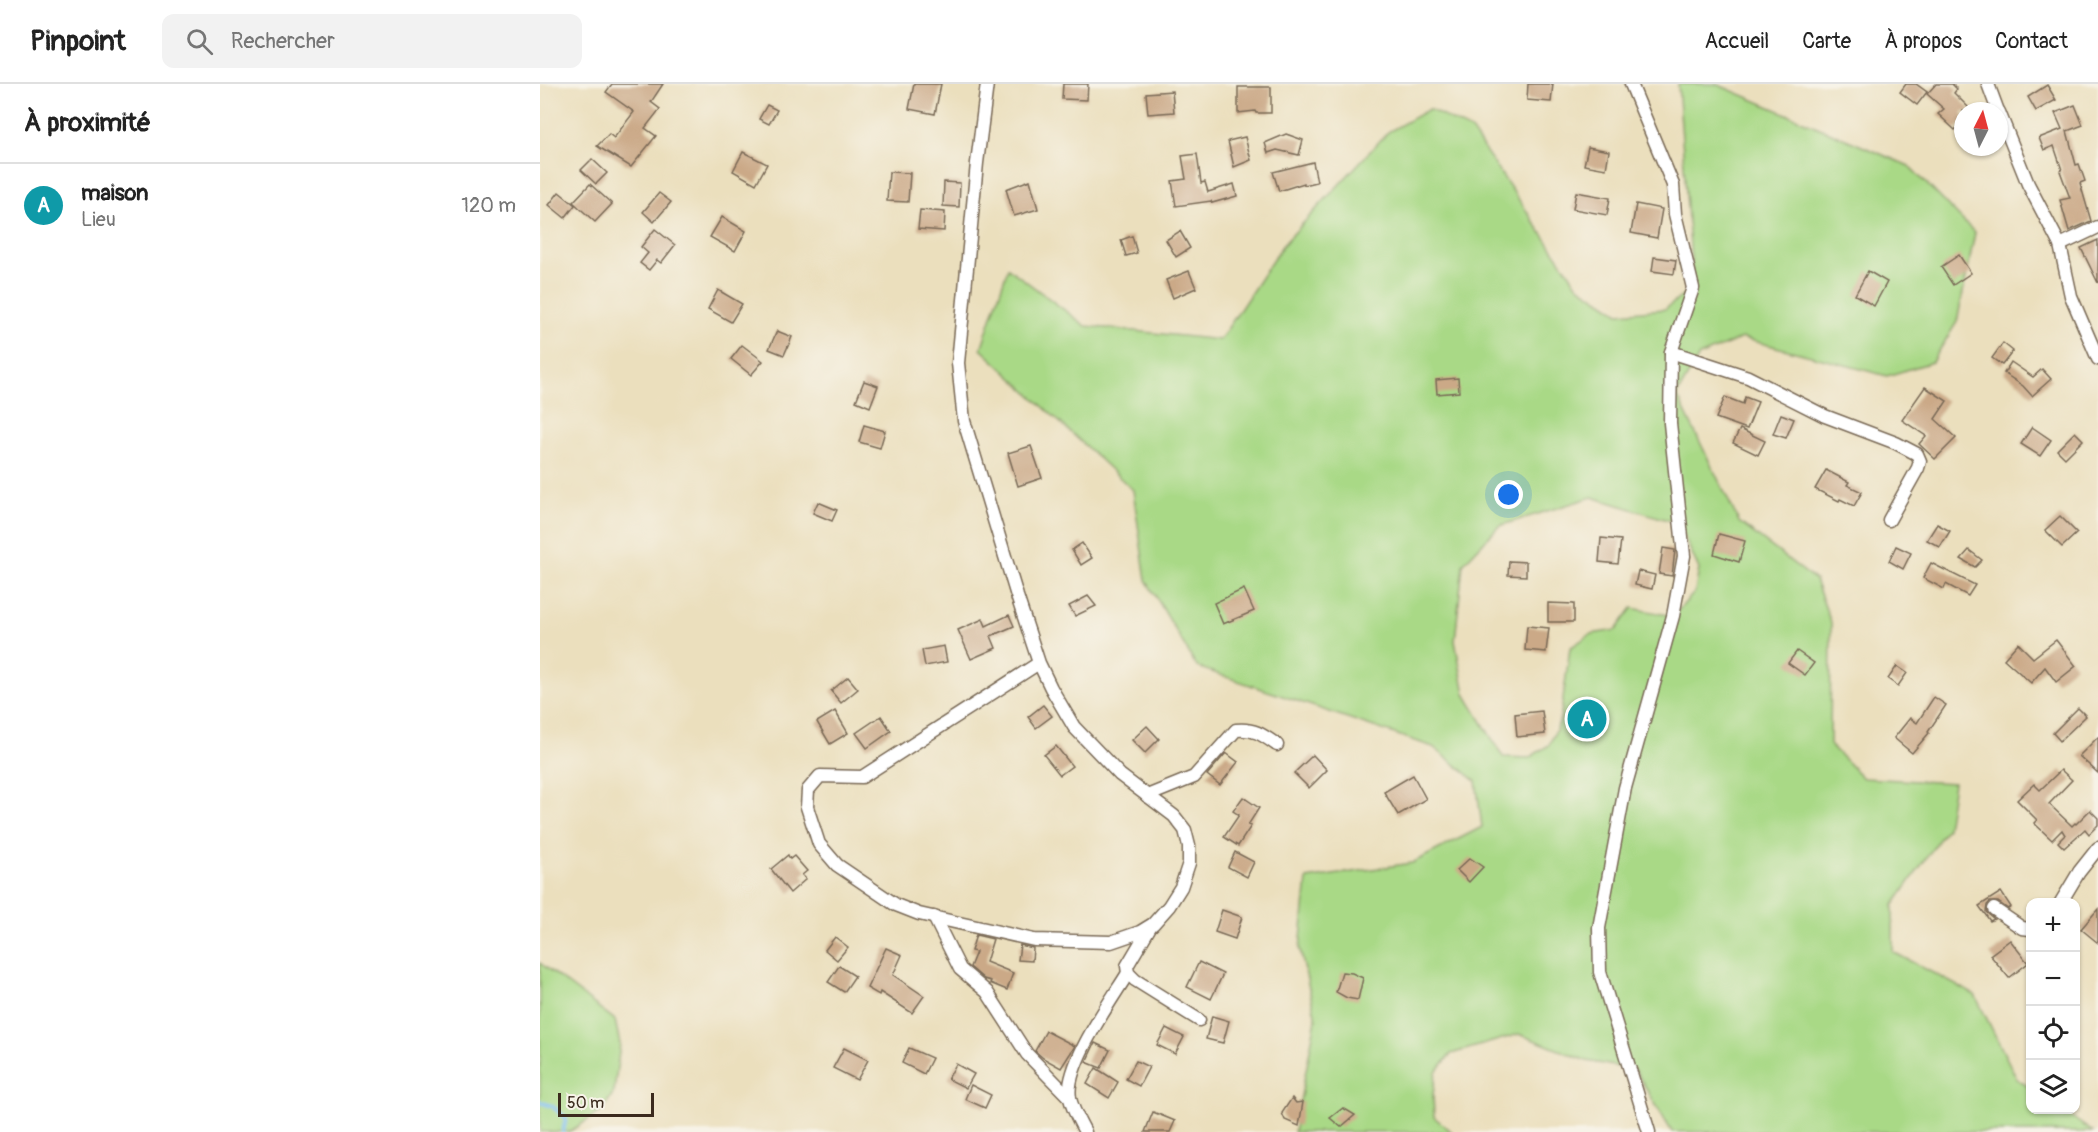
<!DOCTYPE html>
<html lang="fr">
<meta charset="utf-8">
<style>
:root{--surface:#fff;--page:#f2f2f2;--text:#222;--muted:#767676;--line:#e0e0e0;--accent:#2563eb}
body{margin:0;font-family:Pangolin,sans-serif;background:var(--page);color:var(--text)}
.controls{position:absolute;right:18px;bottom:18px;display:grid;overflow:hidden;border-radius:12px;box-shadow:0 2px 4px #0004}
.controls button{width:54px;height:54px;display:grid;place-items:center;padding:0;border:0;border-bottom:2px solid var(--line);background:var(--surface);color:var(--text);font:30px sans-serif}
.compass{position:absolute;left:1414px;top:18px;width:54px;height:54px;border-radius:50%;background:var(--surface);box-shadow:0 2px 4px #0004;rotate:6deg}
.scale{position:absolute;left:18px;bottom:15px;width:96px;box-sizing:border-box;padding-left:6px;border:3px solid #3b2a1e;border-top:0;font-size:16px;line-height:21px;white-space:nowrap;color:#3b2a1e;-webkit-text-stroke:4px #f7f3e8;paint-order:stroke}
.you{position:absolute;left:969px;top:411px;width:21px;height:21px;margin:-15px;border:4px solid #fff;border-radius:50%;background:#1a73e8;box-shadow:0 0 0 9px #1a73e833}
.badge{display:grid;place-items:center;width:39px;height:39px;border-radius:50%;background:var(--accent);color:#fff;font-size:20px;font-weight:700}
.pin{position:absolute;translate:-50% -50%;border:3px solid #fff;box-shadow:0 2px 6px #0006}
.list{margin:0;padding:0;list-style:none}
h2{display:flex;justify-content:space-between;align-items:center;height:78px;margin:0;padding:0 24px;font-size:26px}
h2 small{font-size:20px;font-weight:400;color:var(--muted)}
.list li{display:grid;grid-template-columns:39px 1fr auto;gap:18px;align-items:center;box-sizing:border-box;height:84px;padding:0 24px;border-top:2px solid var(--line)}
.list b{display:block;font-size:22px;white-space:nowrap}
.list p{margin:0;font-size:20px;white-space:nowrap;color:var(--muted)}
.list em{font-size:20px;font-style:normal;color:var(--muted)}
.icon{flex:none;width:33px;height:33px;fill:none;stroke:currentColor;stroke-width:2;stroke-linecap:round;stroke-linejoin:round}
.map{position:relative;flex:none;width:1558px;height:1048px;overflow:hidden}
header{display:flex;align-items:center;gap:36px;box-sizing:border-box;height:84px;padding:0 30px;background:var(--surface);border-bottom:2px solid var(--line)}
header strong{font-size:28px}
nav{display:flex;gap:33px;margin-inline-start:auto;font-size:21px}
.search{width:420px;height:54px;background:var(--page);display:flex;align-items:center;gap:15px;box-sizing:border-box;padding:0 21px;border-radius:12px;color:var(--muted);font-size:22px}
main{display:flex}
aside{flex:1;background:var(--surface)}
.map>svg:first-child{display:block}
.grass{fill:#a9d986;stroke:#728252;stroke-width:1.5;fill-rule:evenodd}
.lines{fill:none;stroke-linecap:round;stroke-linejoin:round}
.stream{stroke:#7bbef1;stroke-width:4}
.building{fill:#cba987}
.minor-casing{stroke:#796956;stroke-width:15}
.minor{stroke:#fff;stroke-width:12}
</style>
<header>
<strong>Pinpoint</strong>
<div class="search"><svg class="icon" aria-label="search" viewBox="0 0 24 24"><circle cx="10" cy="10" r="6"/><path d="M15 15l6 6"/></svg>Rechercher</div>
<nav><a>Accueil</a><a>Carte</a><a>À propos</a><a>Contact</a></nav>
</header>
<main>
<aside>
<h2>À proximité<small></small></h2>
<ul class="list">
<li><span class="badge" style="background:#0f9aa8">A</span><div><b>maison</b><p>Lieu</p></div><em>120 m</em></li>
</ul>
</aside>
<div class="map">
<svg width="1558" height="1048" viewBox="0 0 1558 1048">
<rect width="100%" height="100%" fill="#f7f3e8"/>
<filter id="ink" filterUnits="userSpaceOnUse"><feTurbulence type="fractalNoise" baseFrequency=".0167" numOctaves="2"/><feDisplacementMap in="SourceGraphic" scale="12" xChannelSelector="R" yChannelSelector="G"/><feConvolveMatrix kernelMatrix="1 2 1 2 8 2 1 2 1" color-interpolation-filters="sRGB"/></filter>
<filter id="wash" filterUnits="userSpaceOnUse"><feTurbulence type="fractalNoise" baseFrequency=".008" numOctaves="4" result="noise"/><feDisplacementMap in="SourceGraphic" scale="24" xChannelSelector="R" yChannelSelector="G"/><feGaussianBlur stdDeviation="1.35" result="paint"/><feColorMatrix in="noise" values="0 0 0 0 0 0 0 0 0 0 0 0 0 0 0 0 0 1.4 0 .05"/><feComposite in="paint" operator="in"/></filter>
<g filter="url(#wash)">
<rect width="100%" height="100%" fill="#ebdfbd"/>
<g class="grass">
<path d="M1138,0H1176L1369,82L1435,149L1417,238L1392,278L1347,292L1202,254L1159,272L1137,311L1199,438L1275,496L1291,539L1290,661L1323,694L1414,699L1407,744L1353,822V868L1435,911L1477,995L1490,1004V1026H1521L1553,1048H1132L1095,986L1047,977L979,950L911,970L896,988L893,1011L894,1033L912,1048H754L776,935L760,865L767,795L872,779L942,743L936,697L893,663L657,583L606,496L593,406L441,265L468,184L546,242L680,256L742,162L848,48L889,25L931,46L1038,202L1079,229L1125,225L1153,204ZM1052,413L1138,439L1159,485L1155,508L1133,532L1092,524L1076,546L1051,550L1030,564L1020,637L1009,661L989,674L963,673L925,610L915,557L923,480L959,442Z"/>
<path d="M0,879L75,936L80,960L74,1008L62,1027L29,1048H0Z"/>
</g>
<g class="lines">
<path class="stream" d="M0,1018L12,1022L26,1034L23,1048"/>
</g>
<g id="blocks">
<g class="building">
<path d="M72,0H123L111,18L120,25L105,44L116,52L91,83L57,62L69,50L74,54L94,28L66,8Z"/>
<path d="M374,0H401L395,30L369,25Z"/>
<path d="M523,0H548L547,16L522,15Z"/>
<path d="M988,0H1013L1011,18L987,16Z"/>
<path d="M1366,0H1376L1387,8L1377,21L1360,8Z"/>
<path d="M1396,0H1412L1417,5L1414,9L1432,27H1423V38L1415,46L1398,30L1404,25L1387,10Z"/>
<path d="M1507,1L1516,16L1496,27L1488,13Z"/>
<path d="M698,3H731V29H716L715,27L698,29Z"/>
<path d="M632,7L634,28L608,30L606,9Z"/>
<path d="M227,21L237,26L229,40L219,35Z"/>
<path d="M1535,21L1543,41L1527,47L1536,81L1539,80L1545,97L1540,99L1551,137L1529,147L1520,116L1530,114L1520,87L1522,86L1514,62L1504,66L1499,54L1522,45L1515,29Z"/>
<path d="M746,50L763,56L759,71L737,66L728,69L725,59Z"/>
<path d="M705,53L711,76L694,83L688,57Z"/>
<path d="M1048,63L1069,67L1066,85L1044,81Z"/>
<path d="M203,68L227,80L216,100L193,87Z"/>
<path d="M657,70L661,99L665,98L668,108L694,100L697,112L672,119L671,117L636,122L632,97L646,95L642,72Z"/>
<path d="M52,75L67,89L56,100L41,86Z"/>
<path d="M773,78L777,98L764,101V99L739,107L733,88Z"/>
<path d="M349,88L370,89L368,118L347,117Z"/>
<path d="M490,96L498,125L474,132L466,105Z"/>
<path d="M404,98L420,99L419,123L403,122Z"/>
<path d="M50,100L72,120L55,138L33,118Z"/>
<path d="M19,108L35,121L25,134L9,121Z"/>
<path d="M1036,108L1070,114L1067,131L1033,125Z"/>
<path d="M119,109L131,118L114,138L103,128Z"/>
<path d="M1096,120L1122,125L1117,154L1091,149Z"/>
<path d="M380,126L405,128L404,147L378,145Z"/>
<path d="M182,133L206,147L195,167L170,153Z"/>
<path d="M115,145L135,161L121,179L117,176L109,186L100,179L108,169L101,163Z"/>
<path d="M640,147L650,164L636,173L626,156Z"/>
<path d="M592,152L597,169L586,172L581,156Z"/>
<path d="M1558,156V199L1541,164Z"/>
<path d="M1419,171L1431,189L1413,201L1401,183Z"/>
<path d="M1114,173L1136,176L1134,190L1112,187Z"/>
<path d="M649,187L656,204L633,214L626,196Z"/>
<path d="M1328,187L1347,198L1334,222L1315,211Z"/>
<path d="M178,206L202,220L191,238L168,225Z"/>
<path d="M237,247L252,253L244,271L229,265Z"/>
<path d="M1463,259L1473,267L1462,281L1452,274Z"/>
<path d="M202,261L223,277L211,291L191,275Z"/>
<path d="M1471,278L1493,293L1502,285L1511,295L1492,312L1483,302L1464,289Z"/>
<path d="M918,294L919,308L897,310L896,296Z"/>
<path d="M324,297L338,302L330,323L316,317Z"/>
<path d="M1385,303L1407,317L1395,335L1416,354L1395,375L1379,360L1386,352L1362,336Z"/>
<path d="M1185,313L1203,320L1205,313L1218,318L1207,345L1176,334Z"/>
<path d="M1241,330L1254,335L1246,354L1233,350Z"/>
<path d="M324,341L345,347L340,364L319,358Z"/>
<path d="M1492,343L1511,356L1500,372L1481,360Z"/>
<path d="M1200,345L1225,357L1218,371L1193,359Z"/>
<path d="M1535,348L1543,356L1525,374L1517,366Z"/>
<path d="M491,362L502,394L478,402L468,369Z"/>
<path d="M1286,386L1309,398L1307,401L1322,408L1314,422L1300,415L1299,417L1275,405Z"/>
<path d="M278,418L297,426L292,437L273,429Z"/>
<path d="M1520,432L1537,449L1522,463L1505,446Z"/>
<path d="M1397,440L1410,447L1400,463L1387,456Z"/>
<path d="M1179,450L1205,457L1199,478L1174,470Z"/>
<path d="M1061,454L1081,456L1078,480L1059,478Z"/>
<path d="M542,459L552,474L541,481L532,466Z"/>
<path d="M1356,462L1371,469L1363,485L1349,477Z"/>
<path d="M1123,464L1135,466L1132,492L1119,490Z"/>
<path d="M1429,466L1442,476L1435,483L1421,475Z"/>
<path d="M969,477L986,478V492L968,491Z"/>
<path d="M1391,479L1435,501L1428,512L1406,500L1404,505L1383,494Z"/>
<path d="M1098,487L1115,491L1112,505L1095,501Z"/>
<path d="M704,505L714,527L683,540L674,519Z"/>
<path d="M548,512L556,522L535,532L529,522Z"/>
<path d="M1008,519L1034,520V538H1008Z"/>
<path d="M469,531L474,542L451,552L456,564L431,575L418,546L443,535L446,542Z"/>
<path d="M987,542L1009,544L1006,568L985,566Z"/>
<path d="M1516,556L1536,582L1516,598L1505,583L1491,599L1464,575L1478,559L1493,574Z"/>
<path d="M404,562L407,578L385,582L382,566Z"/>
<path d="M1257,567L1274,579L1265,591L1248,579Z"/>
<path d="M1357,582L1367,589L1358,602L1348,595Z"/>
<path d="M308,593L318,605L301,619L291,607Z"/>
<path d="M1394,613L1406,621L1388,648L1389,649L1372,669L1354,654L1370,634L1377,639Z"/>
<path d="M503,621L512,632L496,644L488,633Z"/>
<path d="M1038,623H1059L1056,651L1034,648Z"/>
<path d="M1538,624L1546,632L1520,657L1513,649Z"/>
<path d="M295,627L308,649L290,660L277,638Z"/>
<path d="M1002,627L1005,650L977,653L975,630Z"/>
<path d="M341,632L351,647L327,664L316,649Z"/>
<path d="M607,642L619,655L605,669L592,656Z"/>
<path d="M1558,653V689L1539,672Z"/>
<path d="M516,662L532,682L520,691L504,671Z"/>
<path d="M686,669L698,678L680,701L667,691Z"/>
<path d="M773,671L787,686L769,704L754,689Z"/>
<path d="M1521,686L1532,696L1509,720L1532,742L1535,739L1536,740L1550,726L1558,734V741L1549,750L1545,745L1524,764L1518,758L1525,751L1522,746L1512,756L1494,739L1497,736L1477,716L1494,700L1500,706Z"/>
<path d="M873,691L886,715L858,731L844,708Z"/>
<path d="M703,713L719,724L708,741L711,742L698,762L684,753L699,731L693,727Z"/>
<path d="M695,768L714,778L707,793L688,783Z"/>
<path d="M248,771L250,775L254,772L267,787L262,791L266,795L250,809L231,785Z"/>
<path d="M930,774L943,783L929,798L917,786Z"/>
<path d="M1461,808L1471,823L1468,825L1458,818H1450L1447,821L1446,828L1454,835L1450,837L1439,822Z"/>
<path d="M1558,825V859L1541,845Z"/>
<path d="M682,826L702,833L695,855L675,848Z"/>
<path d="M436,851L453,855L446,878L473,889L467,906L450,899L451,897L444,895L430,883L436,868L431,867Z"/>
<path d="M295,853L308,863L297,876L285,866Z"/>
<path d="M1470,856L1488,879L1469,894L1450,871Z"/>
<path d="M480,861L493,864L492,877L478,876Z"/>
<path d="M346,864L362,871L353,891L384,912L372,929L340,908L339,911L327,904Z"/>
<path d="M659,878L683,890L671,915L647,903Z"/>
<path d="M299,882L315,892L304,908L288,898Z"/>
<path d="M802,888L812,889L823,894L818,916L807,914L796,908Z"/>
<path d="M672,932L689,937L683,959L666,955Z"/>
<path d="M626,944L644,953L635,970L617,961Z"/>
<path d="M506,947L535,962L521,984L503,974L495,967Z"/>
<path d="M555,959L570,966L561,984L546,978Z"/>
<path d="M304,964L328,976L317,996L293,984Z"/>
<path d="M369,964L392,974L384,990L362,979Z"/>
<path d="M596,977L609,983L599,1002L586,995Z"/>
<path d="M416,980L434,990L426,1004L408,995Z"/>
<path d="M556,984L578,998L569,1014L547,1000Z"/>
<path d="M431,1001L451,1011L445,1024L425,1015Z"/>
<path d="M752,1014L756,1019L763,1018L759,1042L745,1036L742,1029Z"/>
<path d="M803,1024L815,1031L801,1043L790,1034Z"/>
<path d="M613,1028L635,1037L630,1048H605Z"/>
</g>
</g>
</g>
<g filter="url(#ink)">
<use href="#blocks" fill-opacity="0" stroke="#796956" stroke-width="1.5"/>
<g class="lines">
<defs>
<g id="minor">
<path d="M447,0L437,79L418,279L424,337L477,512L499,579L511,604L534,643L580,691L634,732L645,746L649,762V779L641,803L629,822L613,840L600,848L571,858L494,856L379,830L356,821L297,781L279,760L267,723L268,706L280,692L322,693L499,579"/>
<path d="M1091,0L1133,101L1135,130L1153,204L1131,268L1130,339L1144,472L1133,532L1085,704L1059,844L1060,888L1109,1048"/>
<path d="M1448,0L1458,27"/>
<path d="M1459,28L1488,100L1520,161L1531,212L1558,275"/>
<path d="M1520,161L1558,143"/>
<path d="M1131,268L1208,293L1285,332L1356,359L1377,370L1380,377L1378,384L1349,436"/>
<path d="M607,712L654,693L696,646C714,644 723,651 737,661"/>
<path d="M1521,818L1539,788L1558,764"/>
<path d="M1454,825L1482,844L1490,845"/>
<path d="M394,833L420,885L447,908L487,970L530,1014"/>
<path d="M610,843L587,882L588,889L595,896L659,936"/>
<path d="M545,1048C540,1038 532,1025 530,1014C524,982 571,917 588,889"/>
</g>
</defs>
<use href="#minor" class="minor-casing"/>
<use href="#minor" class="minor"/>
</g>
</g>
</svg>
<div class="controls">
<button>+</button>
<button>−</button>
<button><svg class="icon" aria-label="locate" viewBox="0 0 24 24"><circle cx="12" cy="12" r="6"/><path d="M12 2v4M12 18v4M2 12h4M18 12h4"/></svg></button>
<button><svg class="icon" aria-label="layers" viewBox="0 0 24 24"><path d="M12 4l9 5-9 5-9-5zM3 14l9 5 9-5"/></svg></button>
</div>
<svg class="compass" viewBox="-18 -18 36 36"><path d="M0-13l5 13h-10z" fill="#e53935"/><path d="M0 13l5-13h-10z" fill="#767676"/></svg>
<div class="scale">50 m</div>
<div class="you"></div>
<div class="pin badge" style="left:1047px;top:635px;background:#0f9aa8">A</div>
</div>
</main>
